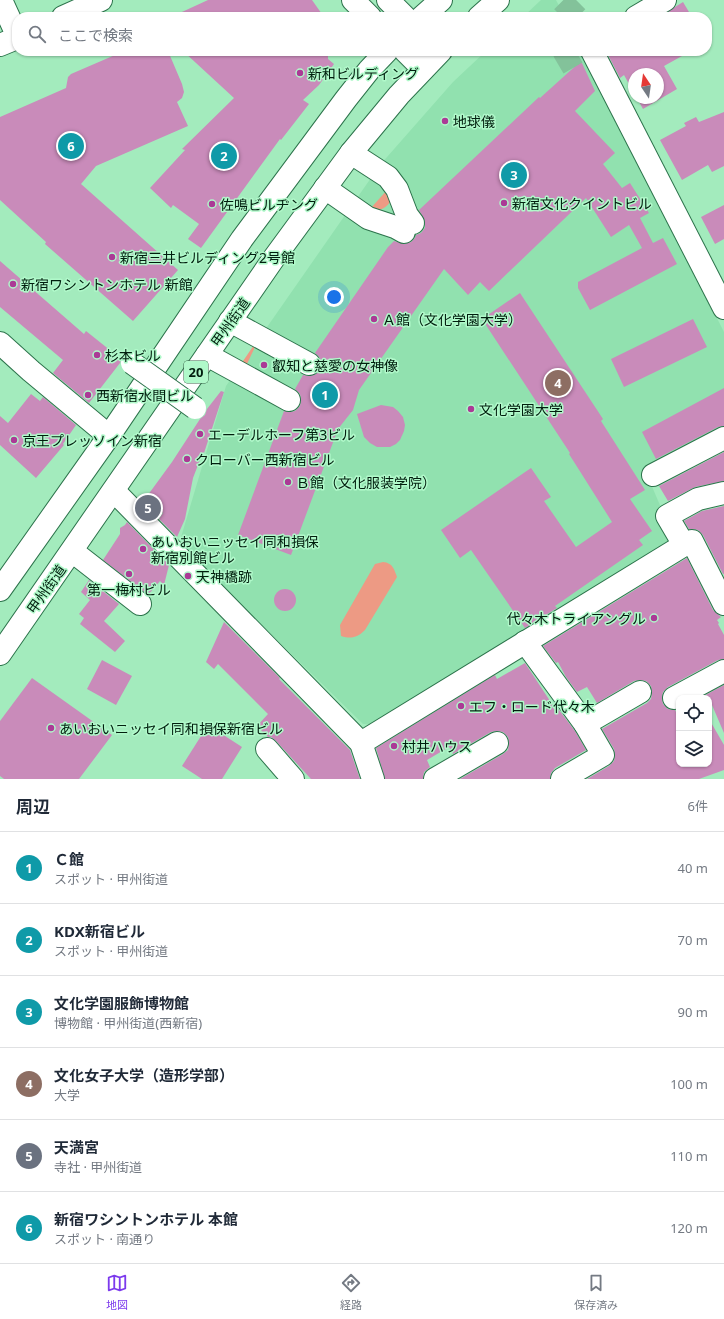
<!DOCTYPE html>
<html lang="ja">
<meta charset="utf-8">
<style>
:root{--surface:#fff;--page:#f2f2f3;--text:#1f2937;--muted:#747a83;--line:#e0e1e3;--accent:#7c3aed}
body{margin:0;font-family:"Noto Sans","Noto Sans JP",sans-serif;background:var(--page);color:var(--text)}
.controls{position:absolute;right:12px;bottom:12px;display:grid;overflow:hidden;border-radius:8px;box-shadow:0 1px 3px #0004}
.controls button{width:36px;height:36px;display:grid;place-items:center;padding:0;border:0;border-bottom:1px solid var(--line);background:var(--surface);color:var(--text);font:20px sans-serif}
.compass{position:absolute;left:628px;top:68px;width:36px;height:36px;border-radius:50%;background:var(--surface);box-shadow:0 1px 3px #0004;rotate:347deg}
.you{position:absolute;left:334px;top:297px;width:14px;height:14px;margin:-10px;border:3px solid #fff;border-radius:50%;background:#1a73e8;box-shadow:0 0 0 6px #1a73e833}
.badge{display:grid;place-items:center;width:26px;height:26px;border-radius:50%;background:var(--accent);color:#fff;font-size:13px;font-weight:700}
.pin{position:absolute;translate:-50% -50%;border:2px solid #fff;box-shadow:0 1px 4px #0006}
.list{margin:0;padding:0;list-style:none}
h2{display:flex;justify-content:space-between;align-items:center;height:52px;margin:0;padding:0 16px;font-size:17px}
h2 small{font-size:13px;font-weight:400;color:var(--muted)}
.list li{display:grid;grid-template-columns:26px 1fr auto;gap:12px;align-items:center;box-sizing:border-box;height:72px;padding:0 16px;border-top:1px solid var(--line)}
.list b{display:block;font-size:15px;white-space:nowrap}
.list p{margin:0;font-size:13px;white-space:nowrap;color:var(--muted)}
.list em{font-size:13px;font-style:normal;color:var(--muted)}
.icon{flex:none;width:22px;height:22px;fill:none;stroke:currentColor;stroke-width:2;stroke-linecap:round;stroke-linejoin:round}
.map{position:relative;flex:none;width:724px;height:779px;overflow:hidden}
.search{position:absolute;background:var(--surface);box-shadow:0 1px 3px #0004;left:12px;right:12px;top:12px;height:44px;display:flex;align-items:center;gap:10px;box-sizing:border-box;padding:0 14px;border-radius:16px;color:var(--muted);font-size:15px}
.sheet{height:484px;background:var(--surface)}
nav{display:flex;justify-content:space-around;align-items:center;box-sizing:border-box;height:56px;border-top:1px solid var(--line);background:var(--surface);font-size:11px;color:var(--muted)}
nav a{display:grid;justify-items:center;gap:2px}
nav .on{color:var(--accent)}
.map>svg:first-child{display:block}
.built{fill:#91e1af}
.green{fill:#ed9a84}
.building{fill:#c98bba}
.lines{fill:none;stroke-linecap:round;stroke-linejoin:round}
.minor-tunnel{stroke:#83c29a;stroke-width:22;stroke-dasharray:22 11;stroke-linecap:butt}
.minor-casing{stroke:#2c734b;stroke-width:24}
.major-casing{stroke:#2c734b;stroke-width:24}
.highway-casing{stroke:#2c734b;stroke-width:24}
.minor{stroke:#fff;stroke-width:22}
.major{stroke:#fff;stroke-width:22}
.highway{stroke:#fff;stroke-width:22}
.minor-bridge-casing{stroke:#2c734b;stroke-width:24;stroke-linecap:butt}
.minor-bridge{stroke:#fff;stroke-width:22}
.poi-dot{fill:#ab3a96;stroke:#b0f9ca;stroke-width:1.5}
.labels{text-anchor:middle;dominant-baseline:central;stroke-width:3;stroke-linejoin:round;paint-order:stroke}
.shield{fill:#b0f9ca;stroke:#366046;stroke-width:1}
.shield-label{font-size:13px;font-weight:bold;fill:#011e0e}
.poi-label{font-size:14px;fill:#011e0e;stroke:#b0f9ca;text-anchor:start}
.street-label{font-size:14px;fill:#011e0e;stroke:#b0f9ca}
</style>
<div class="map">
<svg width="724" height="779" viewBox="0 0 724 779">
<rect width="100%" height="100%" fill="#a3ebbd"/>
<g class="built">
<path d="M541,0H556L565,17H523Z"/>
<path d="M486,51H582L724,332V433L645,470L676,543L381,725L363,724L179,544L226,386L380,165L453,82Z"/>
</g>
<g class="green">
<path d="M388,189L391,201C385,209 379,212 370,209Z"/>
<path d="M254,345L255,347L246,366L241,364Z"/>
<path d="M383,562C393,563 394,569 397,577L365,630C357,638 351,639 341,636L340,625L375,564Z"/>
</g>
<g class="building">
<path d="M208,0H312L324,17H171Z"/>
<path d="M683,2L692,17H661L675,7Z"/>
<path d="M127,51H168L182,84L184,92L182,98L177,102L188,126L96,166L81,184L178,270L133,321L45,244L46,242L0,200V117L66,88L68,77L71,74L122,52Z"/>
<path d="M183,51H328V59L334,64L319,85L303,100L309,104L281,140L280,139L201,248L188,239L199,224L173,205L171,208L150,188L185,150L182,149L234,98Z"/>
<path d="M606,51H691L664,66L677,89L643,109L637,98H658V74H634V93L624,75L620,78Z"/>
<path d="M581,61L595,91L575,111L615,153L603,164L622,188L630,183L649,213L640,218L653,243L663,238L677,264L590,310L578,288V282L642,248L629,225L611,237L586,198L489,291L480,282L468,295L444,269L359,390L353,410L338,429L291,555L238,535L284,411L290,412L295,411L300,406L301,399L300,394L295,389L303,375L310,376L316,374L320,370L321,363L320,358L315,353L388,247L394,241L404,244L411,242L415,238L416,235L421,233L425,228V221L419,210L539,97L540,98Z"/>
<path d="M724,112V166L712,172L708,165L682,180L660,140L686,126L684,123L696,117L699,122Z"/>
<path d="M724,205V239L715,244L701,217Z"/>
<path d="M0,261L84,334L86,331L121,359L120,363L89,403L53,373L63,360L0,307Z"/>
<path d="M520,293L603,419L601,421L645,490L630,499L652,531L639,540L643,545L555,606L557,608L525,628L471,550L460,558L441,530L531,468L551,497L544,501L576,547L612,522L569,454L570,453L482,319Z"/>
<path d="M693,319L707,347L624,387L611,359Z"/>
<path d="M724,388V426L718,427L656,459L642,432Z"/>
<path d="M221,391L224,392L204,453L203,452L193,478L185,519L177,537L159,519L163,513L145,499L172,462L200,419L205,415L207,409Z"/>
<path d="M31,394L40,401L43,397L76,425L63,444L64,445L36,478L0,445V416L8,423Z"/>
<path d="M381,405L393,407L398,411L403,417L405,425L404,431L400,440L396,444L390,447H377L370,443L364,437L357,414Z"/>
<path d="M724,452V481L695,487L668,501L659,486Z"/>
<path d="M724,506V574H723L703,535L698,530L693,529H689L684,521L702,511Z"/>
<path d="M127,522L169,565L164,585L160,581L148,595L103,560L120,534V528L125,525Z"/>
<path d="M687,558L713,610L721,617L717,620L719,623L718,624L724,635V659L718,660L668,687L663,692L662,698L663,704L668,709L675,710L679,718V764H709V719L724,745V770L699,779H587L609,766L614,761L615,755L614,749L602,729L647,703L651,699L652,692L651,686L646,681L640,680L634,681L597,703L587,687L577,692L566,677L558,662L556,663L543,646Z"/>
<path d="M89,580L119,604L104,621L125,641L115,652L80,624L84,618L79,614L90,600L81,592Z"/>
<circle cx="285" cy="600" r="11"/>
<path d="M224,622L280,678L279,679L350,750L360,779H311L276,741L271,737H268L257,726L268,714L218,664L214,669L206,662Z"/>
<path d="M102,660L132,676L116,705L87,689Z"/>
<path d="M525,663L554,707L556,706L575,731L586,750L555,768L551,773L550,779H460L503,754L508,750L509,743L508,737L503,732L497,731L491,732L453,754L449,747L427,760L430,767L424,772L423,779H385L376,748L495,675L497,679Z"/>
<path d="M32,678L112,735L79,779H4L0,776V721Z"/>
<path d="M724,685V733L709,698H700Z"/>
<path d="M208,725L242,747L222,779H202L182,766Z"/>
</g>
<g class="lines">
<g class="minor-tunnel">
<path d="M562,17L579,0"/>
<path d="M563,51L573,68"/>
</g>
<defs>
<g id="minor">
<path d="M636,17L665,0"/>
<path d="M592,51L724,308"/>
<path d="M351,153L388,177L397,189L407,215L413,223"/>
<path d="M325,188L368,218L395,227L404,232"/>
<path d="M230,321L309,364"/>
<path d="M0,343L31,371L109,436"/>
<path d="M207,355L289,400"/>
<path d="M653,475L724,438"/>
<path d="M114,491L361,743L373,779"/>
<path d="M684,545L667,516L698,499L724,493"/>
<path d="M72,551L140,604"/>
<path d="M525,642L585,724L603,755L562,779"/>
<path d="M674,698L724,671"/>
<path d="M585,724L640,692"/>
<path d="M361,743L684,545L692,541L724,604"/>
<path d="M267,749L293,779"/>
<path d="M435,779L497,743"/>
</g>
<g id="major">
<path d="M1,0L17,35"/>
<path d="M353,0L370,17"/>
<path d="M388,0L405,17"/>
<path d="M63,17L101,0"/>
<path d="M0,45L17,38"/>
<path d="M405,51L423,69"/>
</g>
<g id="highway">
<path d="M422,17L441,0"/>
<path d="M479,17L498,0"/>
<path d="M0,590L109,436L242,239L346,99L369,70L387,51"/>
<path d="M0,654L274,258L351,153L399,95L441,51"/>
</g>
</defs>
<use href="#minor" class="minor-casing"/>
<use href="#major" class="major-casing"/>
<use href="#highway" class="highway-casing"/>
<use href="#minor" class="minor"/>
<use href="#major" class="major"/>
<use href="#highway" class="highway"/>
<defs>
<path id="minor-bridge" d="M132,363L195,408"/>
</defs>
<use href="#minor-bridge" class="minor-bridge-casing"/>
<use href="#minor-bridge" class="minor-bridge"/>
</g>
<g class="poi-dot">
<circle cx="300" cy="73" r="4"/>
<circle cx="445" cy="121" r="4"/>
<circle cx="504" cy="203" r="4"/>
<circle cx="212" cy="204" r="4"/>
<circle cx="112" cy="257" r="4"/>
<circle cx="13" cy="284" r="4"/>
<circle cx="374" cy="319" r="4"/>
<circle cx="97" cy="355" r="4"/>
<circle cx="264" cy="365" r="4"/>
<circle cx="88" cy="395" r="4"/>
<circle cx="471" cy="409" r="4"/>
<circle cx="200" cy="434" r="4"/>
<circle cx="14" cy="440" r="4"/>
<circle cx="187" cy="459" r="4"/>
<circle cx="288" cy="482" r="4"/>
<circle cx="143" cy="549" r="4"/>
<circle cx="129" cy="574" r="4"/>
<circle cx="188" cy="576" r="4"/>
<circle cx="654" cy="618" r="4"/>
<circle cx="461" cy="706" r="4"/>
<circle cx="51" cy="728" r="4"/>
<circle cx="394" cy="746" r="4"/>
</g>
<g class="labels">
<rect class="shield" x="184" y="361" width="24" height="22" rx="3"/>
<g class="shield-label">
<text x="196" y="372">20</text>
</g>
<g class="poi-label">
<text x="308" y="73">新和ビルディング</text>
<text x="453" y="121">地球儀</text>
<text x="512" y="203">新宿文化クイントビル</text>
<text x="220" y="204">佐鳴ビルヂング</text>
<text x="120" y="257">新宿三井ビルディング2号館</text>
<text x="21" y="284">新宿ワシントンホテル 新館</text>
<text x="382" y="319">Ａ館（文化学園大学）</text>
<text x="105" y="355">杉本ビル</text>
<text x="272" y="365">叡知と慈愛の女神像</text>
<text x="96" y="395">西新宿水間ビル</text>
<text x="479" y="409">文化学園大学</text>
<text x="208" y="434">エーデルホーフ第3ビル</text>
<text x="22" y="440">京王プレッソイン新宿</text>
<text x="195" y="459">クローバー西新宿ビル</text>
<text x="296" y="482">Ｂ館（文化服装学院）</text>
<text x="151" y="541">あいおいニッセイ同和損保<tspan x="151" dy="16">新宿別館ビル</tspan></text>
<text x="196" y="576">天神橋跡</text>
<text x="129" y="589" text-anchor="middle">第一梅村ビル</text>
<text x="646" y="618" text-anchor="end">代々木トライアングル</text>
<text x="469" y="706">エフ・ロード代々木</text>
<text x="59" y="728">あいおいニッセイ同和損保新宿ビル</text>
<text x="402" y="746">村井ハウス</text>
</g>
<g class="street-label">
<text transform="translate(230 322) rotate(-55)">甲州街道</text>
<text transform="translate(46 589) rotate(-55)">甲州街道</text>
</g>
</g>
</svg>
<div class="controls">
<button><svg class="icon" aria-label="locate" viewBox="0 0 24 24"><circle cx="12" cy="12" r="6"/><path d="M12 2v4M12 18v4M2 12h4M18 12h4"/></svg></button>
<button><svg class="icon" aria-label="layers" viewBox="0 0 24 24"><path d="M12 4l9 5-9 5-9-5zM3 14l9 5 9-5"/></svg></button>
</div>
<svg class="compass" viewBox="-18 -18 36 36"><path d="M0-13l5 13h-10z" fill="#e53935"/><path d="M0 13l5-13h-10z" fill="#747a83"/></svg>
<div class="you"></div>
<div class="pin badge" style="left:325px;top:395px;background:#0f9aa8">1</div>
<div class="pin badge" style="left:224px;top:156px;background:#0f9aa8">2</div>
<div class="pin badge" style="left:514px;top:175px;background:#0f9aa8">3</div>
<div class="pin badge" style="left:558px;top:383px;background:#8d6e63">4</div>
<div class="pin badge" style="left:148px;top:508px;background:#6b7280">5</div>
<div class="pin badge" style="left:71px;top:146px;background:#0f9aa8">6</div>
<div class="search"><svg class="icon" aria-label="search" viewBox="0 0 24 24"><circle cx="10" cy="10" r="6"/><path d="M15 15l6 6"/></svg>ここで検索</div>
</div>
<section class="sheet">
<h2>周辺<small>6件</small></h2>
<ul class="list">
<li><span class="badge" style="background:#0f9aa8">1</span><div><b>Ｃ館</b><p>スポット · 甲州街道</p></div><em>40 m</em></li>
<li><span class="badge" style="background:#0f9aa8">2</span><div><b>KDX新宿ビル</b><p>スポット · 甲州街道</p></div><em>70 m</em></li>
<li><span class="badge" style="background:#0f9aa8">3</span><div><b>文化学園服飾博物館</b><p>博物館 · 甲州街道(西新宿)</p></div><em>90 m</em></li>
<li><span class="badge" style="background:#8d6e63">4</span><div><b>文化女子大学（造形学部）</b><p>大学</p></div><em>100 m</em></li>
<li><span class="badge" style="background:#6b7280">5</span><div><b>天満宮</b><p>寺社 · 甲州街道</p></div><em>110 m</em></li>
<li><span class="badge" style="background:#0f9aa8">6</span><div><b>新宿ワシントンホテル 本館</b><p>スポット · 南通り</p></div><em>120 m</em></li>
</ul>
</section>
<nav>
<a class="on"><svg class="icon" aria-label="map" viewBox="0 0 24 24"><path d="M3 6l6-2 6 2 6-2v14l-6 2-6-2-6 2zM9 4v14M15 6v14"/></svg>地図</a>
<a><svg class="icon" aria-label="directions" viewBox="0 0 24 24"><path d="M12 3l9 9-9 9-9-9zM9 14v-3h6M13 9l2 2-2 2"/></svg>経路</a>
<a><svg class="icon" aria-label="saved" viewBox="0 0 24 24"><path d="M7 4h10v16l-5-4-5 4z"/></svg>保存済み</a>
</nav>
